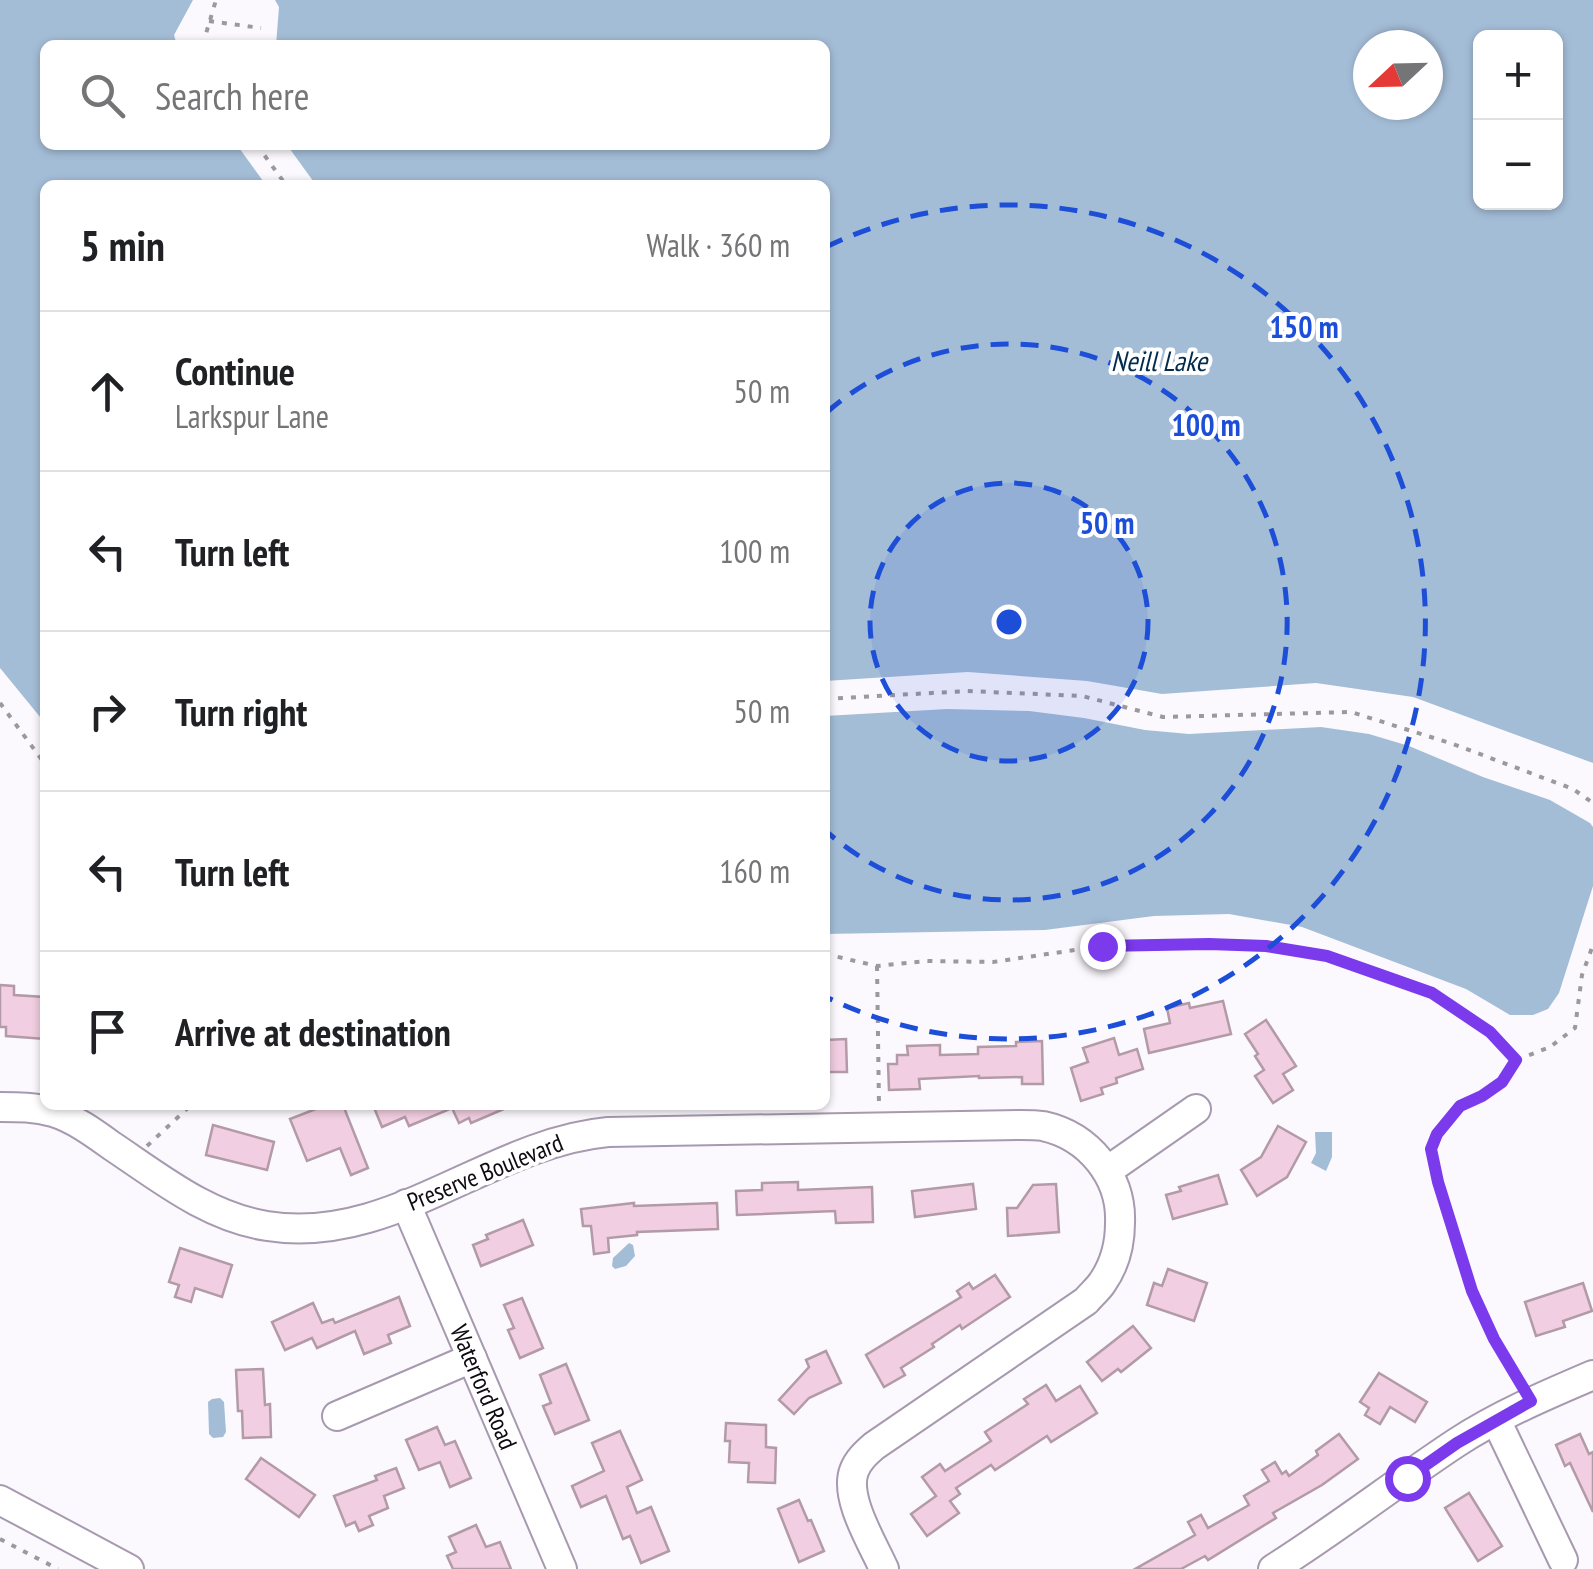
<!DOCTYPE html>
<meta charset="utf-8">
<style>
:root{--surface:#fff;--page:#f6f6f6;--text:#202124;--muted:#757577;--line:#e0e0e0}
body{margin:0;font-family:"PT Sans Narrow",sans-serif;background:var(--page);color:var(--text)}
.controls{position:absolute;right:30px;top:30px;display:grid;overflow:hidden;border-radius:15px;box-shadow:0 2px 8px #0004}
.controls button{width:90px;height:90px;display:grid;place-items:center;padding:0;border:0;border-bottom:2px solid var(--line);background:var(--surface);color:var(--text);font:50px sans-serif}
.compass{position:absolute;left:1353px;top:30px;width:90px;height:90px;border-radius:50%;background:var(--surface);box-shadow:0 2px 8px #0004;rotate:248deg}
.stop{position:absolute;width:30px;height:30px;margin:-22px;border:8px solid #7c3aed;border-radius:50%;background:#fff}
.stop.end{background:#7c3aed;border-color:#fff;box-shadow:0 2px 10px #0008}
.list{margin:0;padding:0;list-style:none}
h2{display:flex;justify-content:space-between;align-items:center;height:130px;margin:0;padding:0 40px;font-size:42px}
h2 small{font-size:32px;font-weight:400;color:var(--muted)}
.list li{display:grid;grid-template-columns:65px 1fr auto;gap:30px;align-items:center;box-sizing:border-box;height:160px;padding:0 40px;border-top:2px solid var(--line)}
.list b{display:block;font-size:38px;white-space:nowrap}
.list p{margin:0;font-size:32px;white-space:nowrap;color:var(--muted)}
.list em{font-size:32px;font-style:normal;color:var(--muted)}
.icon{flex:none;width:55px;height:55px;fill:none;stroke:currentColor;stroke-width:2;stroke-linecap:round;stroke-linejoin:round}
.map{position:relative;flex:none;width:1593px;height:1569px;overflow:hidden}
.search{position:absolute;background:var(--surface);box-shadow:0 2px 8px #0004;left:40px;top:40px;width:790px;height:110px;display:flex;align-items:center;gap:25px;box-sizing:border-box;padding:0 35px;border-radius:15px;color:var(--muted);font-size:38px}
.panel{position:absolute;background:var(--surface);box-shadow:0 2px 8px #0004;left:40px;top:180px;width:790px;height:930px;border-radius:15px}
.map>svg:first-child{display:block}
.water{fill:#a4bdd7;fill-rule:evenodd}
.building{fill:#f1cee1;stroke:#b39aa7;stroke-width:2.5}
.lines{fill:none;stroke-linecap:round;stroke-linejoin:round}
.minor-casing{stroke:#a799af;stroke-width:32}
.path{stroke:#9c999e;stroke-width:4;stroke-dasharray:5 8;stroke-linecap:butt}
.minor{stroke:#fff;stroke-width:28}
.route{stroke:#7c3aed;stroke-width:12}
.ring{fill:none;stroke:#1d4ed8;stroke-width:5;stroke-dasharray:18 12}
.labels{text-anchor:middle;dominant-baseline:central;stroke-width:8;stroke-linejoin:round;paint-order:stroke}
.street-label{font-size:25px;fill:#0f0a11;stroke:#fff}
.water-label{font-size:28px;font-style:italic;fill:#032b4d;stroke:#fff}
.centre{fill:#1d4ed8;stroke:#fff;stroke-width:5}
.ring-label{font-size:30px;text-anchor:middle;font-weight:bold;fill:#1d4ed8;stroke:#fff;stroke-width:8;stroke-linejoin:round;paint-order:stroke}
</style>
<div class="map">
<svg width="1593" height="1569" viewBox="0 0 1593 1569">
<rect width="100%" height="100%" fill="#fcf9fe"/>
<g class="water">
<path d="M0,0H193L174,35L177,45H45V145H237L266,185H45V723L0,668Z"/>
<path d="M275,0H1593V763L1413,697L1316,683L1162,694L1087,681L968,672L825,681V185H316L287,145H825V45H276L279,7ZM1480,38H1556V202H1480ZM1368,45H1428V105H1368Z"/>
<path d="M947,709L1029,711L1084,718L1145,730L1189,734L1321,727L1369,734L1409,746L1483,777L1550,800L1590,823L1593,827V886L1559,993L1548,1009L1533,1015H1510L1466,989L1302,927L1229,914L1154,916L1045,930L825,934V716Z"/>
<path d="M1315,1132H1332V1157L1326,1171L1311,1163L1316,1153Z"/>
<path d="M629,1243L633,1245L635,1256L626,1266L615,1269L612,1266L613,1258Z"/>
<path d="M220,1398L224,1402L226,1432L223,1437L213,1438L209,1434L208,1402L212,1399Z"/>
</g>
<g class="building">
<path d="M0,985L14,986V995L45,997V1039L6,1036V1027H0Z"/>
<path d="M1223,1001L1231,1034L1149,1053L1144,1029L1170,1023L1167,1008L1189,1003L1190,1008Z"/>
<path d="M1266,1020L1296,1066L1283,1074L1293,1090L1273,1103L1255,1076L1264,1070L1255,1056L1258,1054L1245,1034Z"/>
<path d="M1114,1038L1119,1055L1137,1049L1143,1069L1116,1078L1117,1083L1101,1088L1103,1094L1081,1101L1071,1068L1088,1062L1083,1048Z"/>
<path d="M846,1039L847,1072H825V1040Z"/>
<path d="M1042,1041L1043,1084H1022V1077L979,1078V1076L919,1079L920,1089L889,1090L888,1064H897V1055H908L907,1046L940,1045V1055L978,1054V1047L1016,1046V1042Z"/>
<path d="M326,1105H343L368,1168L351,1175L340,1148L307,1161L290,1119Z"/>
<path d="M373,1105H513L471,1123L469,1118L459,1123L452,1108L409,1126L405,1117L382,1127Z"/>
<path d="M213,1125L274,1142L267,1170L206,1155Z"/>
<path d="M1278,1126L1306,1142L1287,1177L1257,1196L1241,1170L1261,1157Z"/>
<path d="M1218,1175L1227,1204L1173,1219L1166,1195L1181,1191L1179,1187Z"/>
<path d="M798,1182V1190L872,1187L873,1222L836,1223L835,1211L737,1215L736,1191L762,1190V1183Z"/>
<path d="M973,1184L976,1209L915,1217L912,1191Z"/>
<path d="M1056,1184L1059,1232L1008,1236L1007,1208H1017L1033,1185Z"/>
<path d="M634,1203V1206L717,1203L718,1229L637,1232V1235L608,1238L609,1252L594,1254L591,1226H583L581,1209Z"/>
<path d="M523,1220L533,1245L481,1266L473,1245L488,1239L486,1235Z"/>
<path d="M180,1248L232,1265L222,1297L195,1288L191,1302L175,1297L179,1285L169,1282Z"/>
<path d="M1168,1269L1207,1283L1194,1321L1147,1305L1154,1283L1162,1286Z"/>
<path d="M995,1275L1010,1297L962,1329L960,1325L932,1344L934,1347L901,1368L905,1375L884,1387L866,1355L961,1297L957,1291L969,1283L973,1289Z"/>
<path d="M1583,1283L1592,1311L1563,1321L1565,1327L1536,1336L1525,1302Z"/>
<path d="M399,1297L410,1326L388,1335L391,1343L364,1354L355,1331L317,1348L312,1338L285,1350L272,1322L313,1303L322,1323L333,1319L335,1323Z"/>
<path d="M522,1298L543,1348L520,1358L508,1330L514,1328L504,1305Z"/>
<path d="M1133,1326L1151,1348L1121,1372L1118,1369L1102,1381L1087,1362Z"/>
<path d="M826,1351L841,1383L809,1398L794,1414L779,1400L809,1367L806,1360Z"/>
<path d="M566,1364L589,1420L555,1434L543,1406L551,1403L540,1375Z"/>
<path d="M263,1369L265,1405L270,1404L271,1437L243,1438L242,1411H238L236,1370Z"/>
<path d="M1379,1373L1427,1402L1415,1422L1390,1407L1380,1424L1365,1415L1369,1408L1360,1402Z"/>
<path d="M1046,1385L1056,1401L1080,1386L1097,1413L1051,1442L1047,1436L995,1470L991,1465L956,1488L960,1494L950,1501L959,1513L927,1536L911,1514L936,1496L922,1477L940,1464L945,1471L991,1441L985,1432L1028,1404L1024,1399Z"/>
<path d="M726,1423L766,1425V1447L776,1448L775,1483L748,1482L749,1463L729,1462L730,1441H725Z"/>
<path d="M437,1427L445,1445L455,1441L471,1478L450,1487L440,1462L419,1470L406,1440Z"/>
<path d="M620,1431L642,1480L627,1487L637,1513L651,1507L669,1551L641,1563L630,1536L623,1539L606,1496L581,1507L572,1486L604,1471L592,1443Z"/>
<path d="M1339,1434L1358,1459L1322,1485L1273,1513L1276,1518L1208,1560L1205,1556L1181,1569H1135L1195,1535L1188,1522L1201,1515L1208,1528L1249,1505L1244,1496L1269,1481L1262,1470L1275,1462L1282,1474L1286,1471L1289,1476L1318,1455L1316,1451Z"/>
<path d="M1580,1434L1589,1454L1593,1452V1512L1570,1463L1565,1466L1556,1445Z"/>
<path d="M261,1458L315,1495L299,1517L246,1479Z"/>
<path d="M396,1468L404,1488L384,1496L388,1508L369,1516L373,1525L359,1531L355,1522L346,1526L334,1496L377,1480L375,1476Z"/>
<path d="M1469,1493L1502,1546L1478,1561L1445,1508Z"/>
<path d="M799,1500L808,1521L811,1520L824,1551L799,1562L778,1509Z"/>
<path d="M476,1525L486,1547L500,1542L511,1569H453L447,1556L456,1552L449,1537Z"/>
</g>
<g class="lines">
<defs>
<g id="minor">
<path d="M0,1107C18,1107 35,1107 53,1112C75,1119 94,1133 112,1146C160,1178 208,1217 267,1226C391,1246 489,1143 608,1132L1020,1125C1027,1125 1036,1125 1043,1126C1089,1136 1122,1177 1120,1223C1120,1244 1114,1266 1102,1283C1098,1289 1091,1295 1086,1301L874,1446C866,1453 858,1460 854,1471C844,1498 873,1544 884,1569"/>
<path d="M1107,1171L1196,1109"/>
<path d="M406,1204L562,1569"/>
<path d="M337,1416L472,1358"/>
<path d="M1496,1420L1563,1560"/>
<path d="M0,1500L129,1569"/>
<path d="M1273,1569C1335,1530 1394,1484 1456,1443C1499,1415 1546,1395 1593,1375"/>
</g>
</defs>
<use href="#minor" class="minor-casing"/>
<g class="path">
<path d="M209,21L261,28"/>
<path d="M205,45V37L216,0"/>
<path d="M257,145L286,185"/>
<path d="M825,699L967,691L1082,696L1163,717L1351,712L1453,744L1573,789L1593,803"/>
<path d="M0,703L45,764"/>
<path d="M825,954L877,966L927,961L993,962L1102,946L1209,944L1266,947L1327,956L1432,993L1490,1032L1517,1060L1503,1083L1482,1096L1460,1106L1437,1134L1431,1149L1438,1182L1473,1291L1494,1339L1522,1383"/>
<path d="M877,966L879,1106"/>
<path d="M1517,1060L1550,1047L1575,1028L1582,975L1593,945"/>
<path d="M147,1146L191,1105"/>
<path d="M0,1539L58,1569"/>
</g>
<use href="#minor" class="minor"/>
</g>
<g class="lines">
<path class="route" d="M1102,946L1209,944L1266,946L1327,956L1432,993L1490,1032L1516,1060L1502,1082L1482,1096L1460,1106L1437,1134L1431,1149L1438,1182L1472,1291L1494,1339L1531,1401L1457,1443L1407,1478"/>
</g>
<circle cx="1009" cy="622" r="139" fill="#1d4ed8" fill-opacity=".12"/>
<g class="ring">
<circle cx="1009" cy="622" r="139"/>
<path d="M827 412A278 278 0 1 1 827 832"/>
<path d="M826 247A417 417 0 1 1 826 997"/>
</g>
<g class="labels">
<g class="street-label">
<text transform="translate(485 1172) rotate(-22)">Preserve Boulevard</text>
<text transform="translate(484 1387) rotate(67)">Waterford Road</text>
</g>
<g class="water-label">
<text x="1159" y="360">Neill Lake</text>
</g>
</g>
<circle cx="1009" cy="622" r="15" class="centre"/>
<g class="ring-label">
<text x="1304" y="338">150 m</text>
<text x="1206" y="436">100 m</text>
<text x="1107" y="534">50 m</text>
</g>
</svg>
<div class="controls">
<button>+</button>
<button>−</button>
</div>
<svg class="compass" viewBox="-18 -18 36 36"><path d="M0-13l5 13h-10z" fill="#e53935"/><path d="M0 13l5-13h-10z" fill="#757577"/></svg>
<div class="stop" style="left:1407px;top:1478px"></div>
<div class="stop end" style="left:1102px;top:946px"></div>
<div class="search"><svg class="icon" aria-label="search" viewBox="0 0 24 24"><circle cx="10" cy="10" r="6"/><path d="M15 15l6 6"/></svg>Search here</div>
<section class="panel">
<h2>5 min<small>Walk · 360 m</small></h2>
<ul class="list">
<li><svg class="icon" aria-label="ahead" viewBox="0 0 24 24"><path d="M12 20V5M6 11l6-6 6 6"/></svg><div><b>Continue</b><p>Larkspur Lane</p></div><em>50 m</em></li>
<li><svg class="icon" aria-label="left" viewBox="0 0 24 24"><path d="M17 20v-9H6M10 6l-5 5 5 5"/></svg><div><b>Turn left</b></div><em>100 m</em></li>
<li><svg class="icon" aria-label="right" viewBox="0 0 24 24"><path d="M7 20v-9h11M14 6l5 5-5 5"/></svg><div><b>Turn right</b></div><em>50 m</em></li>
<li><svg class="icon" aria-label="left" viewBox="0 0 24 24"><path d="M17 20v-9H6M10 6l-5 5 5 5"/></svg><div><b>Turn left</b></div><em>160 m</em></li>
<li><svg class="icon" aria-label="arrive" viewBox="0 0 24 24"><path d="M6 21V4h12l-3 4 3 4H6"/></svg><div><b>Arrive at destination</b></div></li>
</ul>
</section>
</div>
